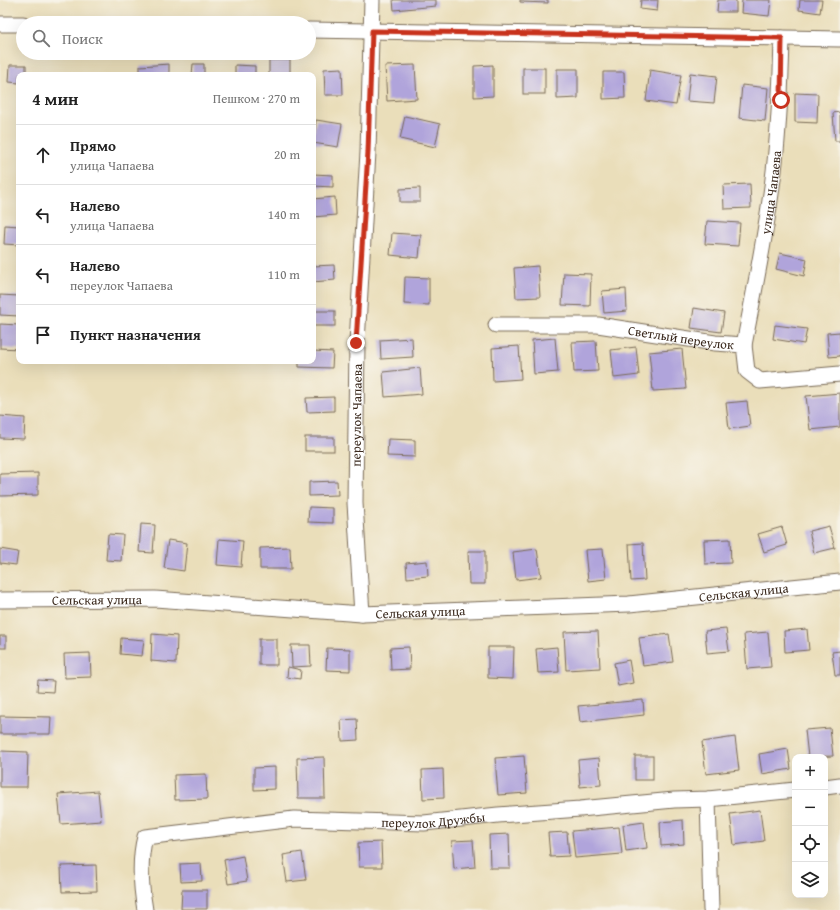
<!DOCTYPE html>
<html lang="ru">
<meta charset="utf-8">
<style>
:root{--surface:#fff;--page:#f6f6f6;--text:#222;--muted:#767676;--line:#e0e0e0}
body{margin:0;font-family:"Gentium Book Plus",serif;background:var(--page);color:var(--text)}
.controls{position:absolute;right:12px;bottom:12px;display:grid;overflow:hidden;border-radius:8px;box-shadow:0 4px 16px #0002}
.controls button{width:36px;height:36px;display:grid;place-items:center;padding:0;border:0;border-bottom:1px solid var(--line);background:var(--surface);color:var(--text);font:20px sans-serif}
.stop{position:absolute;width:12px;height:12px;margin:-9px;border:3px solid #c8321e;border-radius:50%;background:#fff}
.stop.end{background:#c8321e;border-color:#fff;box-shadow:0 1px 4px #0008}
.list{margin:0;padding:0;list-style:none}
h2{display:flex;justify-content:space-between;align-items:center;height:52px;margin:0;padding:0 16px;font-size:17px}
h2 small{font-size:13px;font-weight:400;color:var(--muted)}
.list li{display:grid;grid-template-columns:26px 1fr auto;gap:12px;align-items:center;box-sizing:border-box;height:60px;padding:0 16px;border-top:1px solid var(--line)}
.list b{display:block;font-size:15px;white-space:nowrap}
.list p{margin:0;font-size:13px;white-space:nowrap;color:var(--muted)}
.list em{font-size:13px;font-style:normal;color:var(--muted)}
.icon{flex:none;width:22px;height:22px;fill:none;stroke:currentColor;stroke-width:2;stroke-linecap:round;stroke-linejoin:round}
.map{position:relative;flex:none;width:840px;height:910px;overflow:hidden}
.search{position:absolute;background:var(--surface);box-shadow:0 4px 16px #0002;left:16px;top:16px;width:300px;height:44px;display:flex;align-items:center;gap:10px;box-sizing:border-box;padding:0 14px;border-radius:22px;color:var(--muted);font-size:15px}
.panel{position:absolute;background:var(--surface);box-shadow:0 4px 16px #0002;left:16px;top:72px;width:300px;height:292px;border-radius:8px}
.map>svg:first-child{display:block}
.building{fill:#b0a4db}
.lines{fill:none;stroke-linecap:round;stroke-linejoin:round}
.street-casing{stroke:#786955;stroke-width:17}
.street{stroke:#fff;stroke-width:15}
.route{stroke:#c8321e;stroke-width:5}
.labels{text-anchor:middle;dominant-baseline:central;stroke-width:3;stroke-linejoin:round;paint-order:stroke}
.street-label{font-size:13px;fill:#3b2a1e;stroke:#f7f3e8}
</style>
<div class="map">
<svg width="840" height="910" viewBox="0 0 840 910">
<rect width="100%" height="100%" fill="#f7f3e8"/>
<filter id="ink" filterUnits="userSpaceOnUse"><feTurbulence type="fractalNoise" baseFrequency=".025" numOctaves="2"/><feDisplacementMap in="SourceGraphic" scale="8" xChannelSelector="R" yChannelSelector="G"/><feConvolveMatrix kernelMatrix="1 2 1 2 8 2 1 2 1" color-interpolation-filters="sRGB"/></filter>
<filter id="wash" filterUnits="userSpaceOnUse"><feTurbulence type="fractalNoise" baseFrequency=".012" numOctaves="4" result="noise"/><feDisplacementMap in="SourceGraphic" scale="16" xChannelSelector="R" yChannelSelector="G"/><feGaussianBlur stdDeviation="0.9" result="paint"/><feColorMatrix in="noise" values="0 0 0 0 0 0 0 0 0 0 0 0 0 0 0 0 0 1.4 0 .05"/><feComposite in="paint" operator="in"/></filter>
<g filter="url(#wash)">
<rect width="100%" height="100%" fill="#eadeba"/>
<g id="blocks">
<g class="building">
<path d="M393,0H436V6L394,10Z"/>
<path d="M520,0H548V3L520,2Z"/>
<path d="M641,0H658L657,11L640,9Z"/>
<path d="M718,0H736V12H717Z"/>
<path d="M742,0H771L769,16L741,13Z"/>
<path d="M800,0H822L820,13L799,10Z"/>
<rect x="269" y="60" width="21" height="15"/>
<path d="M169,64V75H140V66Z"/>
<path d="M193,64H204V75H192Z"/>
<path d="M10,65H26V75H19V83L9,82Z"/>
<path d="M235,65L255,66V75H235Z"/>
<path d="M415,65L417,99L387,101L385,66Z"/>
<path d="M493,65V96L474,97V66Z"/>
<path d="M342,68L343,95H325L324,69Z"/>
<rect x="523" y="68" width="22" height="26"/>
<path d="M557,69H578V98L557,99Z"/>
<path d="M650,70L681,75L676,105L646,101Z"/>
<path d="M603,72H624L625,98L603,99Z"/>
<path d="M690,73L717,76L714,103L687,101Z"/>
<path d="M742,85L768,88L765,121L739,118Z"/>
<path d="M795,93L818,94L817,123L795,122Z"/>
<path d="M840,112V141H835L833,113Z"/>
<path d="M405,116L440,124L435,147L400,139Z"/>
<path d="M316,120L342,124L338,147L313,143Z"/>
<path d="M313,174L333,175V187L313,186Z"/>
<path d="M750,184L751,208L724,209L723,185Z"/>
<path d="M420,188V202H400V189Z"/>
<path d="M335,197L336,215L313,217V199Z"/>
<path d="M707,221L740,223L738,246L705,244Z"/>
<path d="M5,225L19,226V245L4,244Z"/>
<path d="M392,233L421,235L419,258L390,255Z"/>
<path d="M780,253L807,259L804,276L776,269Z"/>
<path d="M334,265L335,280L313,282V266Z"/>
<path d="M538,266L540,297L516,298L514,268Z"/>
<path d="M564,273L591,274L590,306L562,305Z"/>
<path d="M405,277L429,278V305L404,304Z"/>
<path d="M626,289L627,311L604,313L602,291Z"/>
<path d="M0,295L19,296V316L0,315Z"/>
<path d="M694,308L724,313L721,332L691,328Z"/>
<rect x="313" y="311" width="22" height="15"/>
<path d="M0,324L19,325V349L0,348Z"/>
<path d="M775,325L807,329L804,344L773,339Z"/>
<path d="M840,332V356L829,357L827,333Z"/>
<path d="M412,338L413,357L381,359L380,340Z"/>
<path d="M555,338L558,372L534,374L532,340Z"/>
<path d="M596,341L598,371L574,372L572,342Z"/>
<path d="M519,346L521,379L493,381L492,348Z"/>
<path d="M636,347L639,375L614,378L611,350Z"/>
<path d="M682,349L686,389L653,391L649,352Z"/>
<path d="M313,351L333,352L332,368L299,367V361H313Z"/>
<path d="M420,368L422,394L385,397L383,372Z"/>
<path d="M840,393V427L810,430L806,396Z"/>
<path d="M334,397V411L307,412L306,398Z"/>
<path d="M747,401L750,426L729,429L726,403Z"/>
<path d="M0,416L25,418L24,439L0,438Z"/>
<rect x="305" y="437" width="29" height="14"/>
<path d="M388,439L415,440V457L387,456Z"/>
<path d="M38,473V495L0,496V474Z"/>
<path d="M337,481L338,495L309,496V482Z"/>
<path d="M309,507L333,508V523L308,522Z"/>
<path d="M141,524L155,525L153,553L139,552Z"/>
<path d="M829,526L835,548L814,553L809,531Z"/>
<path d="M782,527L787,545L764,552L758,534Z"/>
<path d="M108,534L123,535L121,561L106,560Z"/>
<path d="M219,539L243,541L241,567L217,565Z"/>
<path d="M730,539L731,563L705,564L704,540Z"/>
<path d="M168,540L187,543L184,571L164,568Z"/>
<path d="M643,543L645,580L631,581L629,544Z"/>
<path d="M290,547L291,569H260V548Z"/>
<path d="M0,549L18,552L16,565L0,563Z"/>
<path d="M537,549L541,577L516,580L513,552Z"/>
<path d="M603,549L606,579L588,581L585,550Z"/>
<path d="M468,551H485V584H469Z"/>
<path d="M427,561L428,576L407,578L406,563Z"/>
<path d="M726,629L729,651L707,653L705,631Z"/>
<path d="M807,629L809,650L785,652L784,631Z"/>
<path d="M598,631L600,668L566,670L564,632Z"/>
<path d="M768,632L771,667L747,669L744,634Z"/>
<path d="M152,634L177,636L176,663L151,661Z"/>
<path d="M669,634L673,662L643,666L639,638Z"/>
<rect x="0" y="636" width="6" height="12"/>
<path d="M121,638L144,640L142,656L120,654Z"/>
<rect x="259" y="639" width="18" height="26"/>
<path d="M291,645H310L311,666L292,667Z"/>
<path d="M409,647L410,669L391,670L390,648Z"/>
<path d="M488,647H514L513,679L488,678Z"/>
<path d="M557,647L559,672L538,673L536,649Z"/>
<path d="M327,648L350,649V671L326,670Z"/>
<path d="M840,651V675H835L832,652Z"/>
<path d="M90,653L91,677L65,678L64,654Z"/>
<path d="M629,660L633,683L618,686L614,663Z"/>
<path d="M288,667L301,670L300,679L287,677Z"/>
<path d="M38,680L54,681L53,692L37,691Z"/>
<path d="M643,700L644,715L580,722L578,706Z"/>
<path d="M0,716L51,717L50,734H0Z"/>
<path d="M357,719L358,740L342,741L341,720Z"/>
<path d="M830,728L833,756L808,757L805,730Z"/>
<path d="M735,737L739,770L706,774L702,742Z"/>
<path d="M788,749L791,769L762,774L759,754Z"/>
<path d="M0,751L28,752L27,787H0Z"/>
<path d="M524,756L527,793L498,795L495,758Z"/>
<rect x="635" y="756" width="18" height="24"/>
<path d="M324,757L325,798H298L297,758Z"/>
<path d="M599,758L601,785L580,787L578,760Z"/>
<path d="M275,767V789L254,790V768Z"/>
<path d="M443,769L444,798L423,799L422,770Z"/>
<path d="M206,774L207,799L175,800L174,775Z"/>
<path d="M98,791L101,821L61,824L58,794Z"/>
<path d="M760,810L764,841L734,845L730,814Z"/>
<path d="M683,820L684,844L661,846L660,822Z"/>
<path d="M644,822L647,848L626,851L623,825Z"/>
<path d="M619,827L622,854L575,858L572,831Z"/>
<path d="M567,832L569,856L550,857L548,833Z"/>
<path d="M509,834L510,868H490L489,835Z"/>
<path d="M473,840L475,867L454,869L452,841Z"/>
<path d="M381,842L382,867H359L358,843Z"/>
<path d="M302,852L306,880L287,882L283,855Z"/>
<path d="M243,856L247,881L228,884L224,860Z"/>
<path d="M201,863L202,881L181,882L180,864Z"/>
<path d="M96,865L97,891L62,892L61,866Z"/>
<path d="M182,890H207V909H181Z"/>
</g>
</g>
</g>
<g filter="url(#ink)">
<use href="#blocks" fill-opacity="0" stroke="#786955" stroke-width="1"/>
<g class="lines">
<defs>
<g id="street">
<path d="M0,24H23"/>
<path d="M309,30L840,39"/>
<path id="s1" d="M496,325H598L715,343L744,345L747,371L760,381L840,374"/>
<path id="s2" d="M744,345C755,287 767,230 774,171C779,127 781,83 782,38"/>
<path id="s3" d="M0,600L155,599L362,614L629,604L840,582"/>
<path id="s4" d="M362,614L355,503L357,343L368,152L372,0"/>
<path d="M825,787L840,785"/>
<path d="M708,799L711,910"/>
<path id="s5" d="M145,910C141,887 139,860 145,837L294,819L424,823L498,815L580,809L674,800L708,799L795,790"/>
</g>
</defs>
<use href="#street" class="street-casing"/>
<use href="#street" class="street"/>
</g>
</g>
<g class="lines" filter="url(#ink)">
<path class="route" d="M356,343L368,152L372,31L782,38L781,100"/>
</g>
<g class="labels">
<g class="street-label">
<text stroke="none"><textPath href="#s2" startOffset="155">улица Чапаева</textPath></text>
<text stroke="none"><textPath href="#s1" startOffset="186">Светлый переулок</textPath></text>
<text stroke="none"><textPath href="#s4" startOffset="199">переулок Чапаева</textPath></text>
<text stroke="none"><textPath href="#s3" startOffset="745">Сельская улица</textPath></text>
<text stroke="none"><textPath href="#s3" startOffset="97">Сельская улица</textPath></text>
<text stroke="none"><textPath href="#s3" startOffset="421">Сельская улица</textPath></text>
<text stroke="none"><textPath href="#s5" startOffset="363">переулок Дружбы</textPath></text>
</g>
</g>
</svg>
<div class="controls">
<button>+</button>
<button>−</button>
<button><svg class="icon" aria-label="locate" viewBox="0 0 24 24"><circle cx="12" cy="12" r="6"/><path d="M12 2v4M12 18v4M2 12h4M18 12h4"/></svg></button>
<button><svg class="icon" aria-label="layers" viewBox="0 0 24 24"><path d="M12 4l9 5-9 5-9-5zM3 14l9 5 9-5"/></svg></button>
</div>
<div class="stop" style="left:781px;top:100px"></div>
<div class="stop end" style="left:356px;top:343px"></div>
<div class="search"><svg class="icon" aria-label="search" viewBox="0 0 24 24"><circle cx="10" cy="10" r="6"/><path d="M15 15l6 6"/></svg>Поиск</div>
<section class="panel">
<h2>4 мин<small>Пешком · 270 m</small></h2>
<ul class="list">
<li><svg class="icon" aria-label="ahead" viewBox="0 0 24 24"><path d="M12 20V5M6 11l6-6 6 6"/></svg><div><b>Прямо</b><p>улица Чапаева</p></div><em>20 m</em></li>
<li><svg class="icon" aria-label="left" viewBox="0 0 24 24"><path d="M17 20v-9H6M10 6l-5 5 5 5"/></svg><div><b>Налево</b><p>улица Чапаева</p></div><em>140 m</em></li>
<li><svg class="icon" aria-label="left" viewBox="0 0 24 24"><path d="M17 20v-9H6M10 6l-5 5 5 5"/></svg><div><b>Налево</b><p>переулок Чапаева</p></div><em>110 m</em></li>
<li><svg class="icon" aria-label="arrive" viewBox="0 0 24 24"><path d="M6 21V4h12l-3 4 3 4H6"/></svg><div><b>Пункт назначения</b></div></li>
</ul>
</section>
</div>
